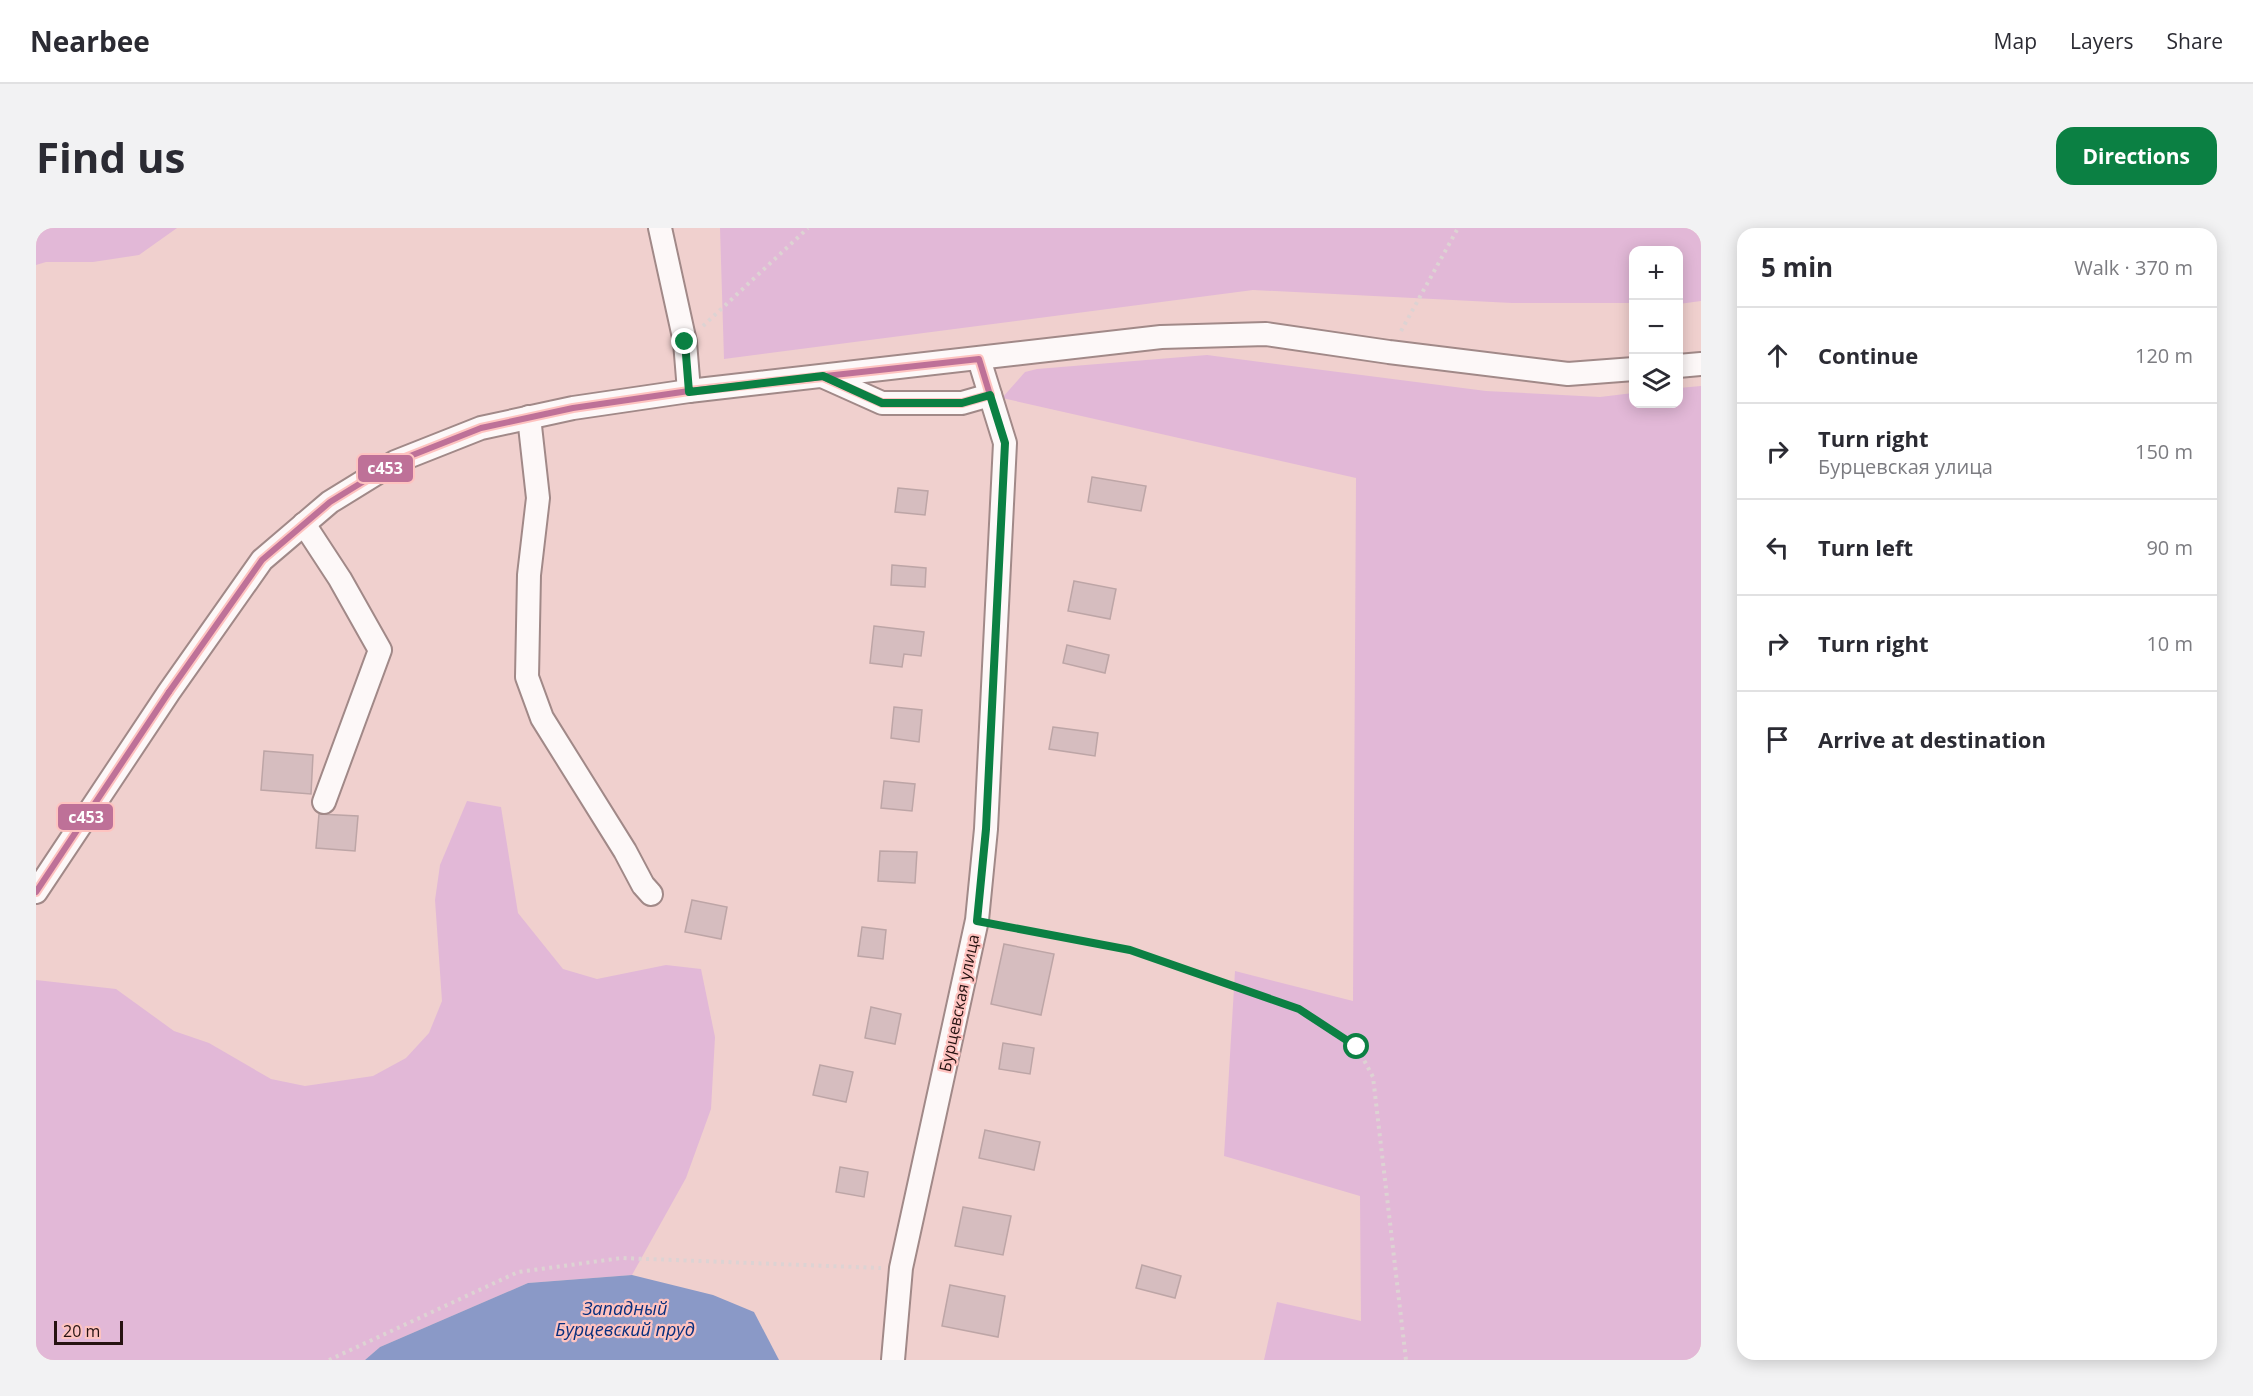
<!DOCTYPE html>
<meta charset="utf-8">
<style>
:root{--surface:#fff;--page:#f2f2f3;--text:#2b2b33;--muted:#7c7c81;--line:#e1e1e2;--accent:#0b8043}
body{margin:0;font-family:"Open Sans",sans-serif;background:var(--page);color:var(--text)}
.controls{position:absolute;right:18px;top:18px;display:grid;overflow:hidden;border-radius:12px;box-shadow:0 3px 15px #0003}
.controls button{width:54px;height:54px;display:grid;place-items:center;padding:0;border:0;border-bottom:2px solid var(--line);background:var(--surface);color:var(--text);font:30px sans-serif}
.scale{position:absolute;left:18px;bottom:15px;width:69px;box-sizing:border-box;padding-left:6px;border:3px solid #261211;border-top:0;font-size:16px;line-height:21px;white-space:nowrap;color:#261211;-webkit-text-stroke:4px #fec3c0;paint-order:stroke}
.stop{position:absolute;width:18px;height:18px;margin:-14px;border:4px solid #0b8043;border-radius:50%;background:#fff}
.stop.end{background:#0b8043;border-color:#fff;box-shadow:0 2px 6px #0008}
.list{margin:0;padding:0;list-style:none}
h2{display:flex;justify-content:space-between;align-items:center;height:78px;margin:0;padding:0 24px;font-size:26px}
h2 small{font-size:20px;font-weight:400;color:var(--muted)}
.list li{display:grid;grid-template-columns:39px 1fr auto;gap:18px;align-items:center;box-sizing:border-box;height:96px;padding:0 24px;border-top:2px solid var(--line)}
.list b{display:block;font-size:22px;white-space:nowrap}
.list p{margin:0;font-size:20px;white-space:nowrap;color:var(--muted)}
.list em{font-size:20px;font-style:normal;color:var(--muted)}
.icon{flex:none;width:33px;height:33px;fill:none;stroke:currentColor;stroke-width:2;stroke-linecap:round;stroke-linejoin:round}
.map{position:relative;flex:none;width:1665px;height:1132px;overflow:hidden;border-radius:18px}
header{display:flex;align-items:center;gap:36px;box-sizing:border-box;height:84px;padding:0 30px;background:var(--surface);border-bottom:2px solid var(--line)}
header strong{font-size:28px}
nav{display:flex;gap:33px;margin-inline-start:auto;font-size:21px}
.intro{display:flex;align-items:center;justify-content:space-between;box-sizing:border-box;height:144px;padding:0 36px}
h1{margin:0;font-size:42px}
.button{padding:15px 27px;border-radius:18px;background:var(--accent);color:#fff;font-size:21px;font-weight:700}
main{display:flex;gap:36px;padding:0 36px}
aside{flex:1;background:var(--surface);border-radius:18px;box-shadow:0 3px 15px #0003}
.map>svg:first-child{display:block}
.green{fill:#e2b8d7}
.water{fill:#8a99c7}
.building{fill:#d6bdbf;stroke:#bda5a6;stroke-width:1.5}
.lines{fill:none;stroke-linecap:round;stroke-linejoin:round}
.minor-casing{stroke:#a18988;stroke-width:26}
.path{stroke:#ddd3d3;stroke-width:4;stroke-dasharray:3 4.5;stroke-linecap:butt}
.minor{stroke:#fdf8f8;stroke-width:22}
.bus-1-casing{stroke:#fec3c0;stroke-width:10}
.bus-1{stroke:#be7198;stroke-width:6}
.route{stroke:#0b8043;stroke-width:8}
.labels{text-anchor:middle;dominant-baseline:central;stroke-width:4.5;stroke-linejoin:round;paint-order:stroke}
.street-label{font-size:16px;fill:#261211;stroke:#fec3c0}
.water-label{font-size:18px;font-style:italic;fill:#082f7d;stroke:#fec3c0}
.line-badge{stroke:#fec3c0;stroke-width:2}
.badge-label{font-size:16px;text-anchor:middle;font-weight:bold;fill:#fff}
</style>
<header>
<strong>Nearbee</strong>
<nav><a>Map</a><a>Layers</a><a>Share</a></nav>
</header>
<div class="intro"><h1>Find us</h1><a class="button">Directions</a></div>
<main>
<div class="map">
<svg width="1665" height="1132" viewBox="0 0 1665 1132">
<rect width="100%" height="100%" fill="#f0d0ce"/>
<g class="green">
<path d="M0,0H141L103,27L57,34H10L0,37Z"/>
<path d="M684,0H1665V73L1643,76L1642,22H1598L1597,75H1476L1217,62L688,131Z"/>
<path d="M1171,127L1450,163L1564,169L1597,165L1598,176H1642L1643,160L1665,158V1132H1228L1241,1074L1325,1093L1324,968L1188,928L1199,743L1317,773L1320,250L966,170L989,144L1001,141Z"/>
<path d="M431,573L465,579L482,685L527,741L561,751L630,737L665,741L679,809L675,881L650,950L596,1047L492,1055L344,1119L329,1132H0V752L80,761L138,803L173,815L235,851L269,858L337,848L370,830L393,805L406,773L399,672L404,637Z"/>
</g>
<path class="water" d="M596,1047L677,1067L718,1084L743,1132H329L344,1119L492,1055Z"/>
<g class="building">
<path d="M1056,249L1110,258L1105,283L1052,274Z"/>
<path d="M862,260L892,263L889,287L859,284Z"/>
<path d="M856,337L890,340L889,359L855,357Z"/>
<path d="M1038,353L1080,361L1074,391L1032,383Z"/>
<path d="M838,398L888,404L885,428L868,426L866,439L834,435Z"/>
<path d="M1031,417L1073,427L1069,445L1027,435Z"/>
<path d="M858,479L886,482L883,514L855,510Z"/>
<path d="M1017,499L1062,505L1059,528L1013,521Z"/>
<path d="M228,523L277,527L275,566L225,562Z"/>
<path d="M848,553L879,556L876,583L845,580Z"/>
<path d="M283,586L322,588L319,623L280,620Z"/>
<path d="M844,623L881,624L879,655L842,653Z"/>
<path d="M656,672L691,679L685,711L649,704Z"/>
<path d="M826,699L850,702L847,731L822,728Z"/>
<path d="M968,716L1018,726L1005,787L955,776Z"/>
<path d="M835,779L865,786L859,816L829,810Z"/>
<path d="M967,815L998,820L994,846L963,841Z"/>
<path d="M784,837L817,844L810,874L777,867Z"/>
<path d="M949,902L1004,914L998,942L943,930Z"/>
<path d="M804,939L832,944L828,969L800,964Z"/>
<path d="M927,979L975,988L967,1027L919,1018Z"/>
<path d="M1106,1037L1145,1048L1139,1070L1100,1060Z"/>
<path d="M914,1057L969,1068L962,1109L906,1098Z"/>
</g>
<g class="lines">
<defs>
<g id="minor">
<path d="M624,0L649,114L653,163"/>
<path d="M1642,138L1665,136"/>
<path d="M788,149L846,175H926L954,167"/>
<path d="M493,189L502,270L493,347L491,449L506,490L589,623L607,657L615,666"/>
<path d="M268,296L304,351L344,422L288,574"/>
<path d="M0,664L133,464L226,332L294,274L359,234L445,200L537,180L653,163L1125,109L1230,106L1353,124L1532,146L1598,141"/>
<path d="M857,1132L865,1040L941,692L950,601L969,215L943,131"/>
</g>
</defs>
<use href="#minor" class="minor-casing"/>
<g class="path">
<path d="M667,98L772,0"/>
<path d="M1365,103L1422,0"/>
<path d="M963,697L1094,721L1263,781L1321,819L1337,849L1370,1132"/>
<path d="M293,1132L482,1044L586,1030L845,1040"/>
</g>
<use href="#minor" class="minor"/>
<defs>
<g id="bus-1">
<path d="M943,131L954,167L926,175H846L787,149L653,163Z"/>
<path d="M133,464L6,655L0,664Z"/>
<path d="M133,464L226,332L294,274L359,234L445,200L537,180L653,163"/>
</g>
</defs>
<use href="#bus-1" class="bus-1-casing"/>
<use href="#bus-1" class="bus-1"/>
</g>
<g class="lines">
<path class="route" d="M649,114L653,164L787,148L846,175H926L954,167L969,215L950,601L941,693L1094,722L1263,781L1321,819"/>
</g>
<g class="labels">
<g class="street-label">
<text transform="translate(923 775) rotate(-78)">Бурцевская улица</text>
</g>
<g class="water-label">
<text x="589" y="1080">Западный<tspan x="589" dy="21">Бурцевский пруд</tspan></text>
</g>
</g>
<g class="line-badge">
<rect x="321" y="226" width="57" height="29" rx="6" fill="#be7198"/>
<rect x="21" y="575" width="57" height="28" rx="6" fill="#be7198"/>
</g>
<g class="badge-label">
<text x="349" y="246">с453</text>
<text x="50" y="595">с453</text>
</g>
</svg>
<div class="controls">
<button>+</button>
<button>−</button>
<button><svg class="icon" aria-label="layers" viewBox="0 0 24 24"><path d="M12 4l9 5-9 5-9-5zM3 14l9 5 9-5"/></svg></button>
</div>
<div class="scale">20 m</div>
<div class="stop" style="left:1321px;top:819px"></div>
<div class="stop end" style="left:649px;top:114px"></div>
</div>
<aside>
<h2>5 min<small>Walk · 370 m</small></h2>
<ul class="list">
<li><svg class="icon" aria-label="ahead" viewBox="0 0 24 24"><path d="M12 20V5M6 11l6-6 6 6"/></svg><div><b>Continue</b></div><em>120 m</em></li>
<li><svg class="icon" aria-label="right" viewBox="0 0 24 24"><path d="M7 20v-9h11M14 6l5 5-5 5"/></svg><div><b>Turn right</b><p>Бурцевская улица</p></div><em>150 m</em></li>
<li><svg class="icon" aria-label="left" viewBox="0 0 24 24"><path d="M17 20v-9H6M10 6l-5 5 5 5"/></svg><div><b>Turn left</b></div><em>90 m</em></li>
<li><svg class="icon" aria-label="right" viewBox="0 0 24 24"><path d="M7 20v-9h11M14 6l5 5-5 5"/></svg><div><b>Turn right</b></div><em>10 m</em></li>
<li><svg class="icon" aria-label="arrive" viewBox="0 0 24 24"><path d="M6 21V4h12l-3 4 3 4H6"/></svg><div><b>Arrive at destination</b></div></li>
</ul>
</aside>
</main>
